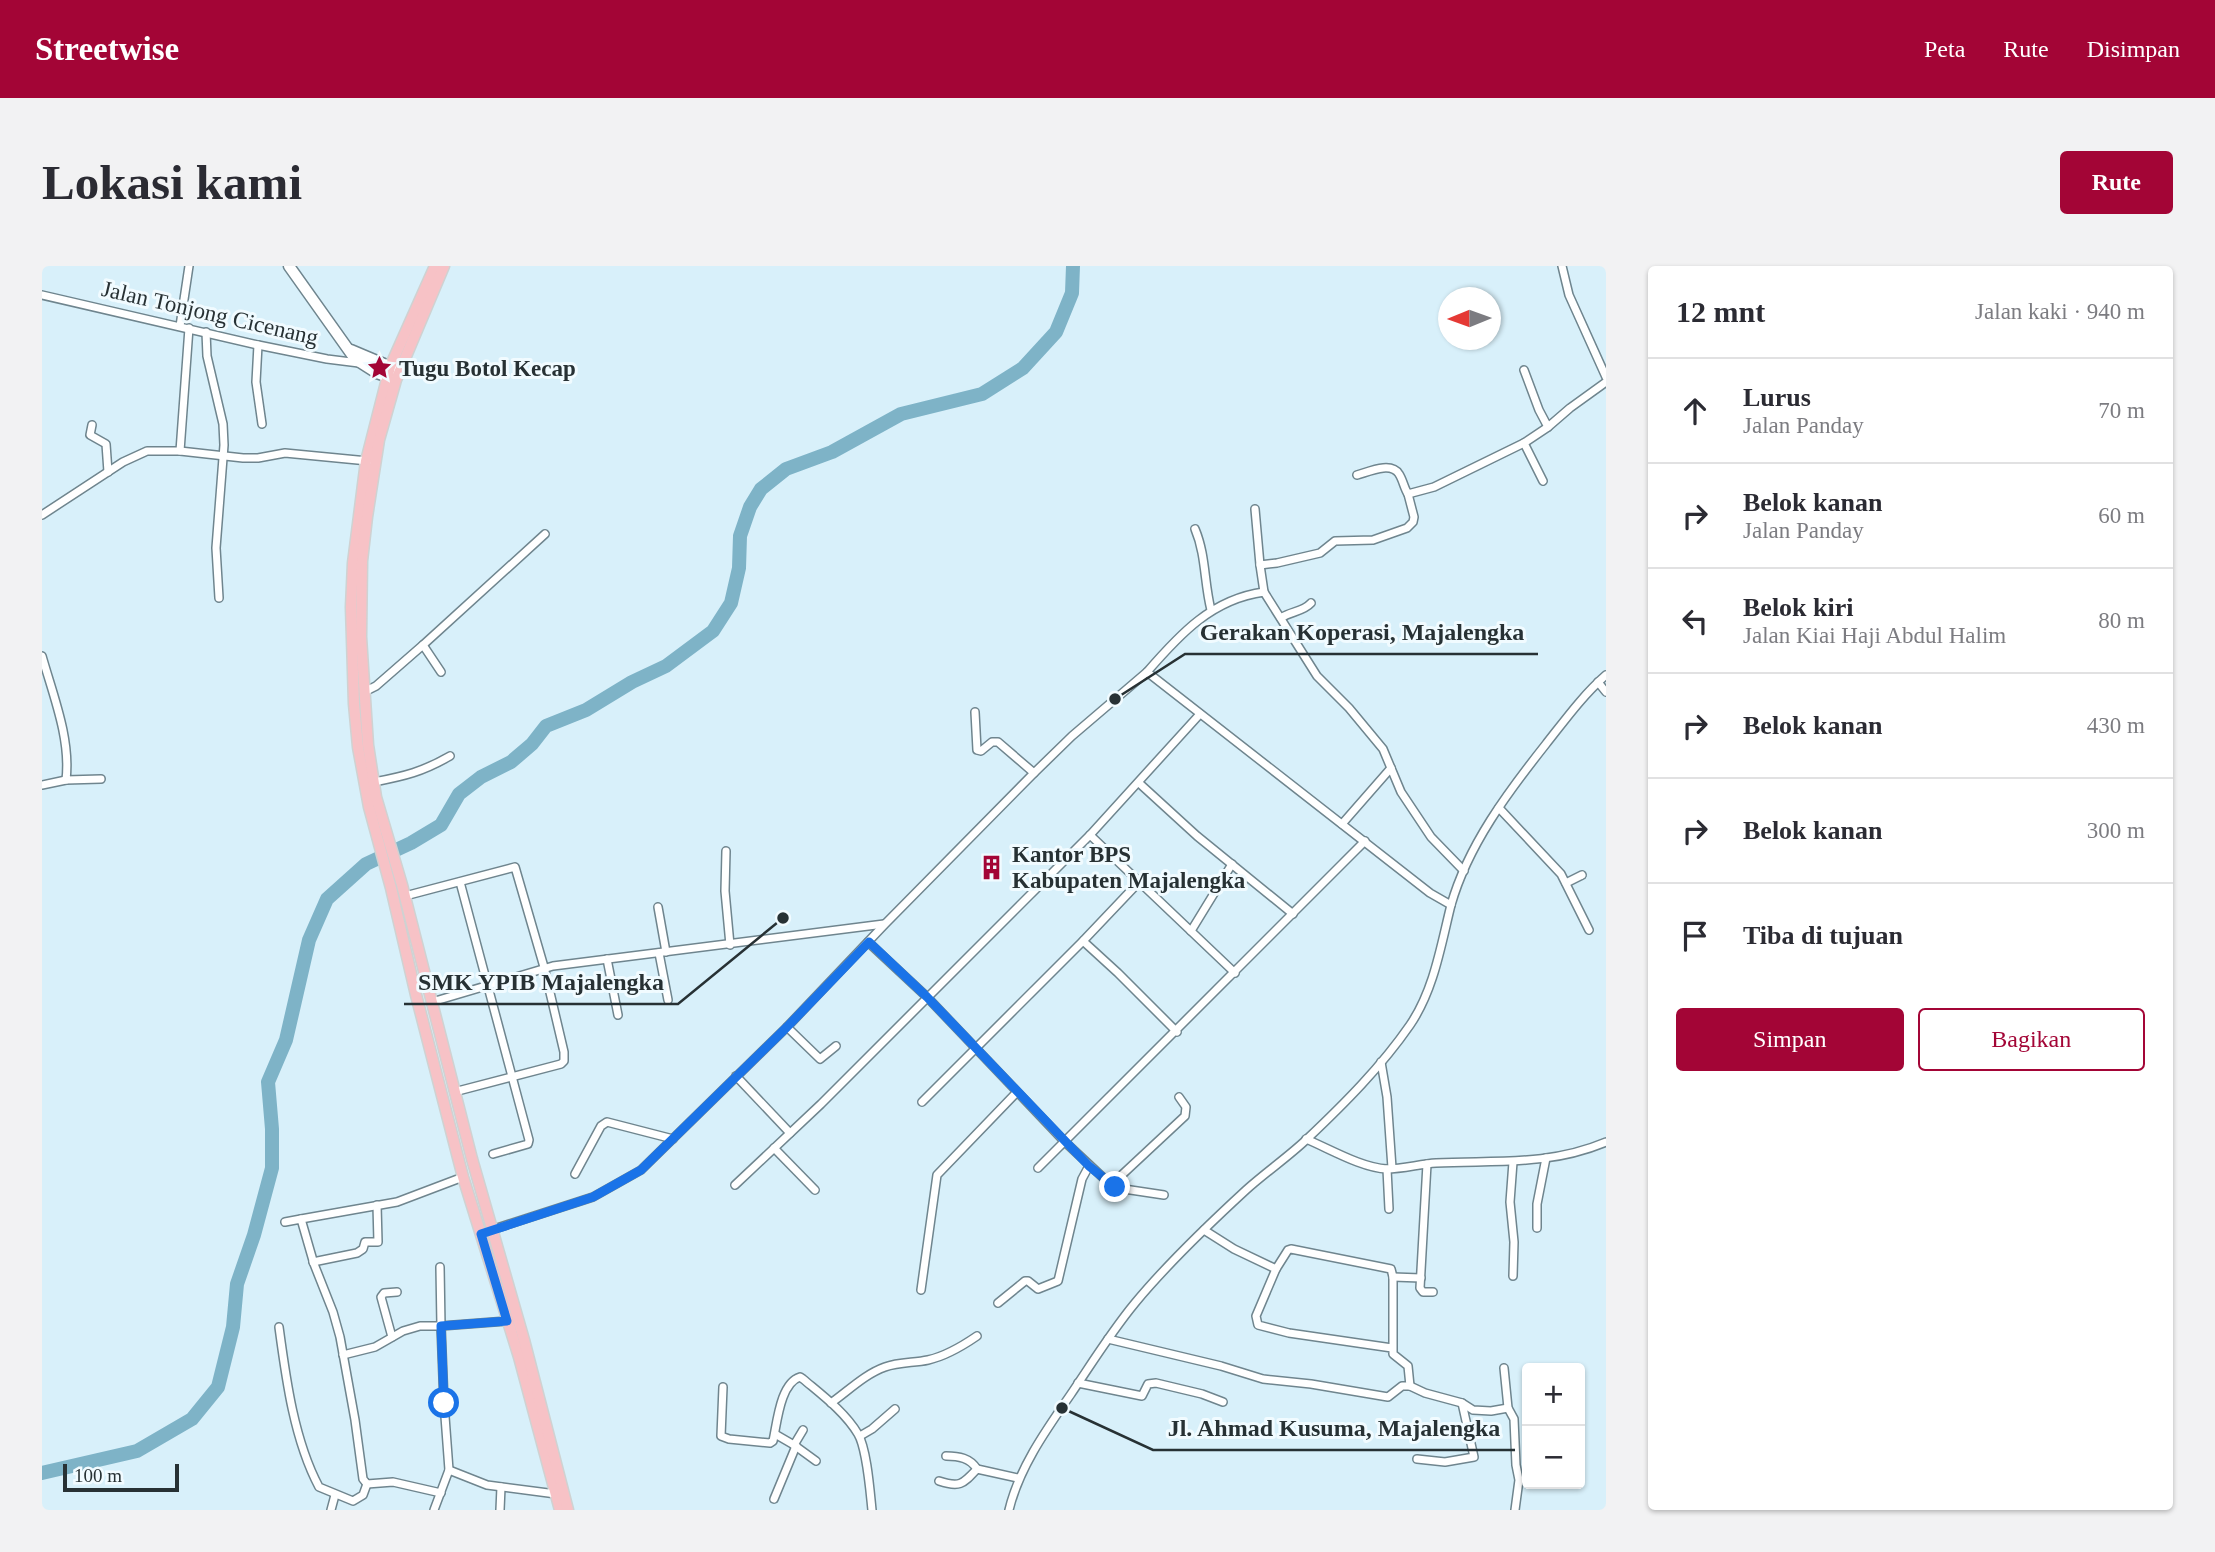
<!DOCTYPE html>
<html lang="id">
<meta charset="utf-8">
<style>
:root{--surface:#fff;--page:#f2f2f3;--text:#2b2b33;--muted:#7c7c81;--line:#e1e1e2;--accent:#a30536}
body{margin:0;font-family:Georgia,serif;background:var(--page);color:var(--text)}
.controls{position:absolute;right:21px;bottom:21px;display:grid;overflow:hidden;border-radius:7px;box-shadow:0 2px 5px #0004}
.controls button{width:63px;height:63px;display:grid;place-items:center;padding:0;border:0;border-bottom:2px solid var(--line);background:var(--surface);color:var(--text);font:35px sans-serif}
.compass{position:absolute;left:1396px;top:21px;width:63px;height:63px;border-radius:50%;background:var(--surface);box-shadow:0 2px 5px #0004;rotate:269deg}
.scale{position:absolute;left:21px;bottom:18px;width:116px;box-sizing:border-box;padding-left:7px;border:4px solid #273134;border-top:0;font-size:19px;line-height:24px;white-space:nowrap;color:#273134;-webkit-text-stroke:5px #f1fbff;paint-order:stroke}
.stop{position:absolute;width:21px;height:21px;margin:-16px;border:5px solid #1a73e8;border-radius:50%;background:#fff}
.stop.end{background:#1a73e8;border-color:#fff;box-shadow:0 2px 7px #0008}
.list{margin:0;padding:0;list-style:none}
h2{display:flex;justify-content:space-between;align-items:center;height:91px;margin:0;padding:0 28px;font-size:30px}
h2 small{font-size:23px;font-weight:400;color:var(--muted)}
.list li{display:grid;grid-template-columns:46px 1fr auto;gap:21px;align-items:center;box-sizing:border-box;height:105px;padding:0 28px;border-top:2px solid var(--line)}
.list b{display:block;font-size:26px;white-space:nowrap}
.list p{margin:0;font-size:23px;white-space:nowrap;color:var(--muted)}
.list em{font-size:23px;font-style:normal;color:var(--muted)}
.actions{display:flex;gap:14px;padding:21px 28px}
.actions a{flex:1;padding:16px 0;border:2px solid var(--accent);border-radius:7px;text-align:center;font-size:24px;color:var(--accent)}
.actions .main{background:var(--accent);color:#fff}
.icon{flex:none;width:38px;height:38px;fill:none;stroke:currentColor;stroke-width:2;stroke-linecap:round;stroke-linejoin:round}
.map{position:relative;flex:none;width:1564px;height:1244px;overflow:hidden;border-radius:7px}
header{display:flex;align-items:center;gap:42px;box-sizing:border-box;height:98px;padding:0 35px;background:var(--accent);color:#fff}
header strong{font-size:33px}
nav{display:flex;gap:38px;margin-inline-start:auto;font-size:24px}
.intro{display:flex;align-items:center;justify-content:space-between;box-sizing:border-box;height:168px;padding:0 42px}
h1{margin:0;font-size:49px}
.button{padding:18px 32px;border-radius:7px;background:var(--accent);color:#fff;font-size:24px;font-weight:700}
main{display:flex;gap:42px;padding:0 42px}
aside{flex:1;background:var(--surface);border-radius:7px;box-shadow:0 2px 5px #0004}
.map>svg:first-child{display:block}
.lines{fill:none;stroke-linecap:round;stroke-linejoin:round}
.river{stroke:#7eb3c7;stroke-width:14}
.minor-casing{stroke:#6f858e;stroke-width:10}
.secondary-casing{stroke:#6f858e;stroke-width:13}
.primary-casing{stroke:#cfd2d2;stroke-width:13}
.minor{stroke:#fff;stroke-width:7}
.secondary{stroke:#fff;stroke-width:10}
.primary{stroke:#f7c2c6;stroke-width:10}
.route{stroke:#1a73e8;stroke-width:9}
.labels{text-anchor:middle;dominant-baseline:central;stroke-width:6;stroke-linejoin:round;paint-order:stroke}
.street-label{font-size:23px;fill:#273134;stroke:#f1fbff}
.poi-label{font-size:23px;font-weight:bold;fill:#273134;stroke:#f1fbff;text-anchor:start}
.leader{fill:none;stroke:#273134;stroke-width:2.5}
.callout-dot{fill:#273134;stroke:#f1fbff;stroke-width:2.5}
.callout-label{font-size:24px;text-anchor:middle;font-weight:bold;fill:#273134;stroke:#f1fbff;stroke-width:6;stroke-linejoin:round;paint-order:stroke}
</style>
<header>
<strong>Streetwise</strong>
<nav><a>Peta</a><a>Rute</a><a>Disimpan</a></nav>
</header>
<div class="intro"><h1>Lokasi kami</h1><a class="button">Rute</a></div>
<main>
<div class="map">
<svg width="1564" height="1244" viewBox="0 0 1564 1244">
<rect width="100%" height="100%" fill="#d8f0fa"/>
<g class="lines">
<path class="river" d="M0,1207L95,1185L150,1153L176,1121L191,1061L195,1018L212,969L230,902V863L226,816L244,774L267,674L285,633L324,598L369,577L399,559L417,528L439,511L469,496L490,478L504,460L544,444L590,416L624,400L671,365L689,337L697,302L698,270L708,241L719,223L744,203L790,186L859,148L940,128L981,102L1014,66L1030,27L1031,0"/>
<defs>
<g id="minor">
<path d="M1520,0L1527,29L1564,111"/>
<path d="M0,29L216,79L285,93L317,97"/>
<path d="M138,60L147,0"/>
<path d="M164,66L165,90L181,158L182,179L174,282L177,332"/>
<path d="M216,79L214,116L220,158"/>
<path d="M1482,104L1497,144L1506,161"/>
<path d="M50,159L48,169L64,178L66,206"/>
<path d="M1482,177L1501,215"/>
<path d="M138,185L147,62"/>
<path d="M1315,209C1326,206 1349,195 1357,208C1361,214 1362,222 1366,228L1392,221L1482,177L1506,161L1528,142L1564,116"/>
<path d="M1213,243L1218,299L1222,326"/>
<path d="M0,249L81,196L105,185H138L201,192H216L243,187L326,195"/>
<path d="M1153,263C1164,289 1162,316 1169,344"/>
<path d="M1218,299L1235,297L1278,287L1293,275L1331,274L1365,262L1371,256L1372,251L1366,228"/>
<path d="M1239,352C1249,345 1261,346 1269,337"/>
<path d="M381,379L503,268"/>
<path d="M0,390C11,429 29,473 24,514L59,513"/>
<path d="M1105,406C1138,368 1170,333 1222,326L1275,410L1307,442L1341,483L1359,526L1389,571L1422,605"/>
<path d="M1556,416L1564,426"/>
<path d="M322,426L334,420L381,379L399,406"/>
<path d="M933,446L935,484L939,485L950,476H956L992,507"/>
<path d="M332,516C363,510 380,506 408,490"/>
<path d="M1097,517L1155,570L1251,648"/>
<path d="M0,519L24,514"/>
<path d="M1457,542L1519,608L1547,664"/>
<path d="M1300,558L1349,502"/>
<path d="M1048,569L1193,707"/>
<path d="M684,585L683,625L688,679"/>
<path d="M418,616L487,874L486,878L451,888"/>
<path d="M1524,617L1540,609"/>
<path d="M363,630L473,601L502,701L522,786V795L519,798L412,826"/>
<path d="M1409,639C1426,579 1466,526 1504,478C1523,454 1541,429 1564,409"/>
<path d="M616,641L624,686"/>
<path d="M1149,665L1190,598"/>
<path d="M1041,675L1076,707L1135,766"/>
<path d="M826,676L885,731L1023,876L1069,919L1143,850L1144,841L1137,831"/>
<path d="M617,687L626,734"/>
<path d="M565,693L576,749"/>
<path d="M390,736L511,700L842,658"/>
<path d="M745,761L778,793L794,780"/>
<path d="M1339,796L1345,831L1350,902"/>
<path d="M694,810L748,867"/>
<path d="M880,836L1041,675L1098,615"/>
<path d="M1264,873C1288,883 1320,902 1345,903C1361,903 1378,898 1394,897C1454,894 1507,900 1564,876"/>
<path d="M732,882L773,924"/>
<path d="M1471,896L1468,936L1472,976L1471,1010"/>
<path d="M1385,898L1378,1022L1381,1026H1391"/>
<path d="M996,902L1323,575"/>
<path d="M1345,903L1347,943"/>
<path d="M533,908L559,860L565,856L631,873"/>
<path d="M693,919L779,838L1048,569L1158,448"/>
<path d="M1069,919L1082,923L1122,929"/>
<path d="M259,953L355,936L421,911"/>
<path d="M243,956L259,953L272,998L291,1046L298,1071L313,1154L321,1213L325,1218L351,1216L399,1227"/>
<path d="M1495,962V938L1504,892"/>
<path d="M1162,964L1192,983L1234,1003"/>
<path d="M446,965L551,931L599,904L745,761L843,658L992,507L1030,470L1105,406L1388,627L1409,639C1399,679 1392,724 1368,759C1339,801 1302,838 1265,873C1246,891 1224,906 1204,924C1166,959 1126,997 1093,1037C1069,1066 1050,1097 1029,1128C1004,1164 977,1202 967,1244"/>
<path d="M271,996L315,987L321,983L323,976H336L335,939"/>
<path d="M1351,1011L1379,1012"/>
<path d="M879,1024L895,909L975,826"/>
<path d="M956,1037L983,1015H986L996,1023L1016,1015L1040,913L1047,900"/>
<path d="M237,1061C244,1113 252,1174 277,1221L311,1235L321,1229L325,1218"/>
<path d="M350,1071L339,1031L342,1027L355,1026"/>
<path d="M1066,1073L1179,1100L1221,1113L1269,1118L1346,1131L1360,1120H1368L1383,1127L1420,1137L1431,1144L1449,1145L1466,1142"/>
<path d="M1350,1082L1247,1067L1216,1059L1214,1050L1234,1003L1246,984L1249,983L1349,1003L1351,1011V1088L1366,1100L1368,1120"/>
<path d="M301,1089L333,1081L361,1065L378,1060H399L398,1001"/>
<path d="M1462,1102L1466,1142L1472,1153L1474,1199L1477,1214L1473,1244"/>
<path d="M1036,1117L1100,1130L1106,1118L1114,1117L1160,1128L1181,1136"/>
<path d="M681,1121L679,1170L687,1173L728,1177L731,1175C735,1158 738,1117 758,1111L761,1113C780,1129 803,1146 816,1168C825,1183 828,1225 830,1244"/>
<path d="M789,1137C806,1125 823,1108 843,1101C857,1096 872,1097 886,1094C904,1090 919,1081 935,1070"/>
<path d="M733,1168L752,1179L774,1195"/>
<path d="M818,1170L830,1163L853,1143"/>
<path d="M752,1179L761,1164"/>
<path d="M904,1190C917,1190 928,1192 935,1203"/>
<path d="M1375,1193L1403,1196L1432,1191L1420,1137"/>
<path d="M407,1204L445,1219L514,1228"/>
<path d="M897,1215C918,1222 921,1218 935,1203L976,1212"/>
<path d="M732,1233L754,1180"/>
<path d="M289,1244L293,1229"/>
<path d="M392,1244L407,1204L402,1137L399,1060L465,1055"/>
<path d="M458,1244L459,1221"/>
</g>
<g id="secondary">
<path d="M247,0L313,93L335,107L352,113"/>
<path d="M309,84L354,103"/>
</g>
<g id="primary">
<path d="M393,0L348,101L324,195L311,297L309,341L312,438L316,481L327,541L349,622L374,729L421,911L477,1091L518,1244"/>
<path d="M402,0L354,114L337,174L325,251L320,295L319,371L326,479L334,531L360,619L430,893L482,1074L526,1244"/>
</g>
</defs>
<use href="#minor" class="minor-casing"/>
<use href="#secondary" class="secondary-casing"/>
<use href="#primary" class="primary-casing"/>
<use href="#minor" class="minor"/>
<use href="#secondary" class="secondary"/>
<use href="#primary" class="primary"/>
</g>
<g class="lines">
<path class="route" d="M402,1137L399,1060L465,1055L439,968L551,931L599,904L745,761L827,676L885,731L1047,900L1073,921"/>
</g>
<defs>
<symbol id="sight-bare" viewBox="-9 -9 18 18"><path d="M0-6L1.8-2.2L6-1.7L2.9 1.2L3.7 5.4L0 3.3L-3.7 5.4L-2.9 1.2L-6-1.7L-1.8-2.2Z" fill="#a30536" stroke="#f1fbff" stroke-width="2.5" paint-order="stroke"/></symbol>
<symbol id="building-bare" viewBox="-9 -9 18 18"><path d="M-4-6H4V6H1V3H-1V6H-4ZM-2.5-4.3h1.7v1.8h-1.7ZM.8-4.3h1.7v1.8H.8ZM-2.5-1h1.7V.8h-1.7ZM.8-1h1.7V.8H.8Z" fill="#a30536" stroke="#f1fbff" stroke-width="2.5" paint-order="stroke"/></symbol>
</defs>
<g fill-rule="evenodd">
<use href="#sight-bare" x="320" y="84" width="35" height="35"/>
<use href="#building-bare" x="932" y="584" width="35" height="35"/>
</g>
<g class="labels">
<g class="street-label">
<text transform="translate(168 47) rotate(13)">Jalan Tonjong Cicenang</text>
</g>
<g class="poi-label">
<text x="357" y="102">Tugu Botol Kecap</text>
<text x="970" y="588">Kantor BPS<tspan x="970" dy="26">Kabupaten Majalengka</tspan></text>
</g>
</g>
<path class="leader" d="M1073 433L1143 388H1496M741 652L636 738H362M1020 1142L1111 1184H1473"/>
<g class="callout-dot">
<circle cx="1073" cy="433" r="7"/>
<circle cx="741" cy="652" r="7"/>
<circle cx="1020" cy="1142" r="7"/>
</g>
<g class="callout-label">
<text x="1320" y="374">Gerakan Koperasi, Majalengka</text>
<text x="499" y="724">SMK YPIB Majalengka</text>
<text x="1292" y="1170">Jl. Ahmad Kusuma, Majalengka</text>
</g>
</svg>
<div class="controls">
<button>+</button>
<button>−</button>
</div>
<svg class="compass" viewBox="-18 -18 36 36"><path d="M0-13l5 13h-10z" fill="#e53935"/><path d="M0 13l5-13h-10z" fill="#7c7c81"/></svg>
<div class="scale">100 m</div>
<div class="stop" style="left:402px;top:1137px"></div>
<div class="stop end" style="left:1073px;top:921px"></div>
</div>
<aside>
<h2>12 mnt<small>Jalan kaki · 940 m</small></h2>
<ul class="list">
<li><svg class="icon" aria-label="ahead" viewBox="0 0 24 24"><path d="M12 20V5M6 11l6-6 6 6"/></svg><div><b>Lurus</b><p>Jalan Panday</p></div><em>70 m</em></li>
<li><svg class="icon" aria-label="right" viewBox="0 0 24 24"><path d="M7 20v-9h11M14 6l5 5-5 5"/></svg><div><b>Belok kanan</b><p>Jalan Panday</p></div><em>60 m</em></li>
<li><svg class="icon" aria-label="left" viewBox="0 0 24 24"><path d="M17 20v-9H6M10 6l-5 5 5 5"/></svg><div><b>Belok kiri</b><p>Jalan Kiai Haji Abdul Halim</p></div><em>80 m</em></li>
<li><svg class="icon" aria-label="right" viewBox="0 0 24 24"><path d="M7 20v-9h11M14 6l5 5-5 5"/></svg><div><b>Belok kanan</b></div><em>430 m</em></li>
<li><svg class="icon" aria-label="right" viewBox="0 0 24 24"><path d="M7 20v-9h11M14 6l5 5-5 5"/></svg><div><b>Belok kanan</b></div><em>300 m</em></li>
<li><svg class="icon" aria-label="arrive" viewBox="0 0 24 24"><path d="M6 21V4h12l-3 4 3 4H6"/></svg><div><b>Tiba di tujuan</b></div></li>
</ul>
<div class="actions"><a class="main">Simpan</a><a>Bagikan</a></div>
</aside>
</main>
